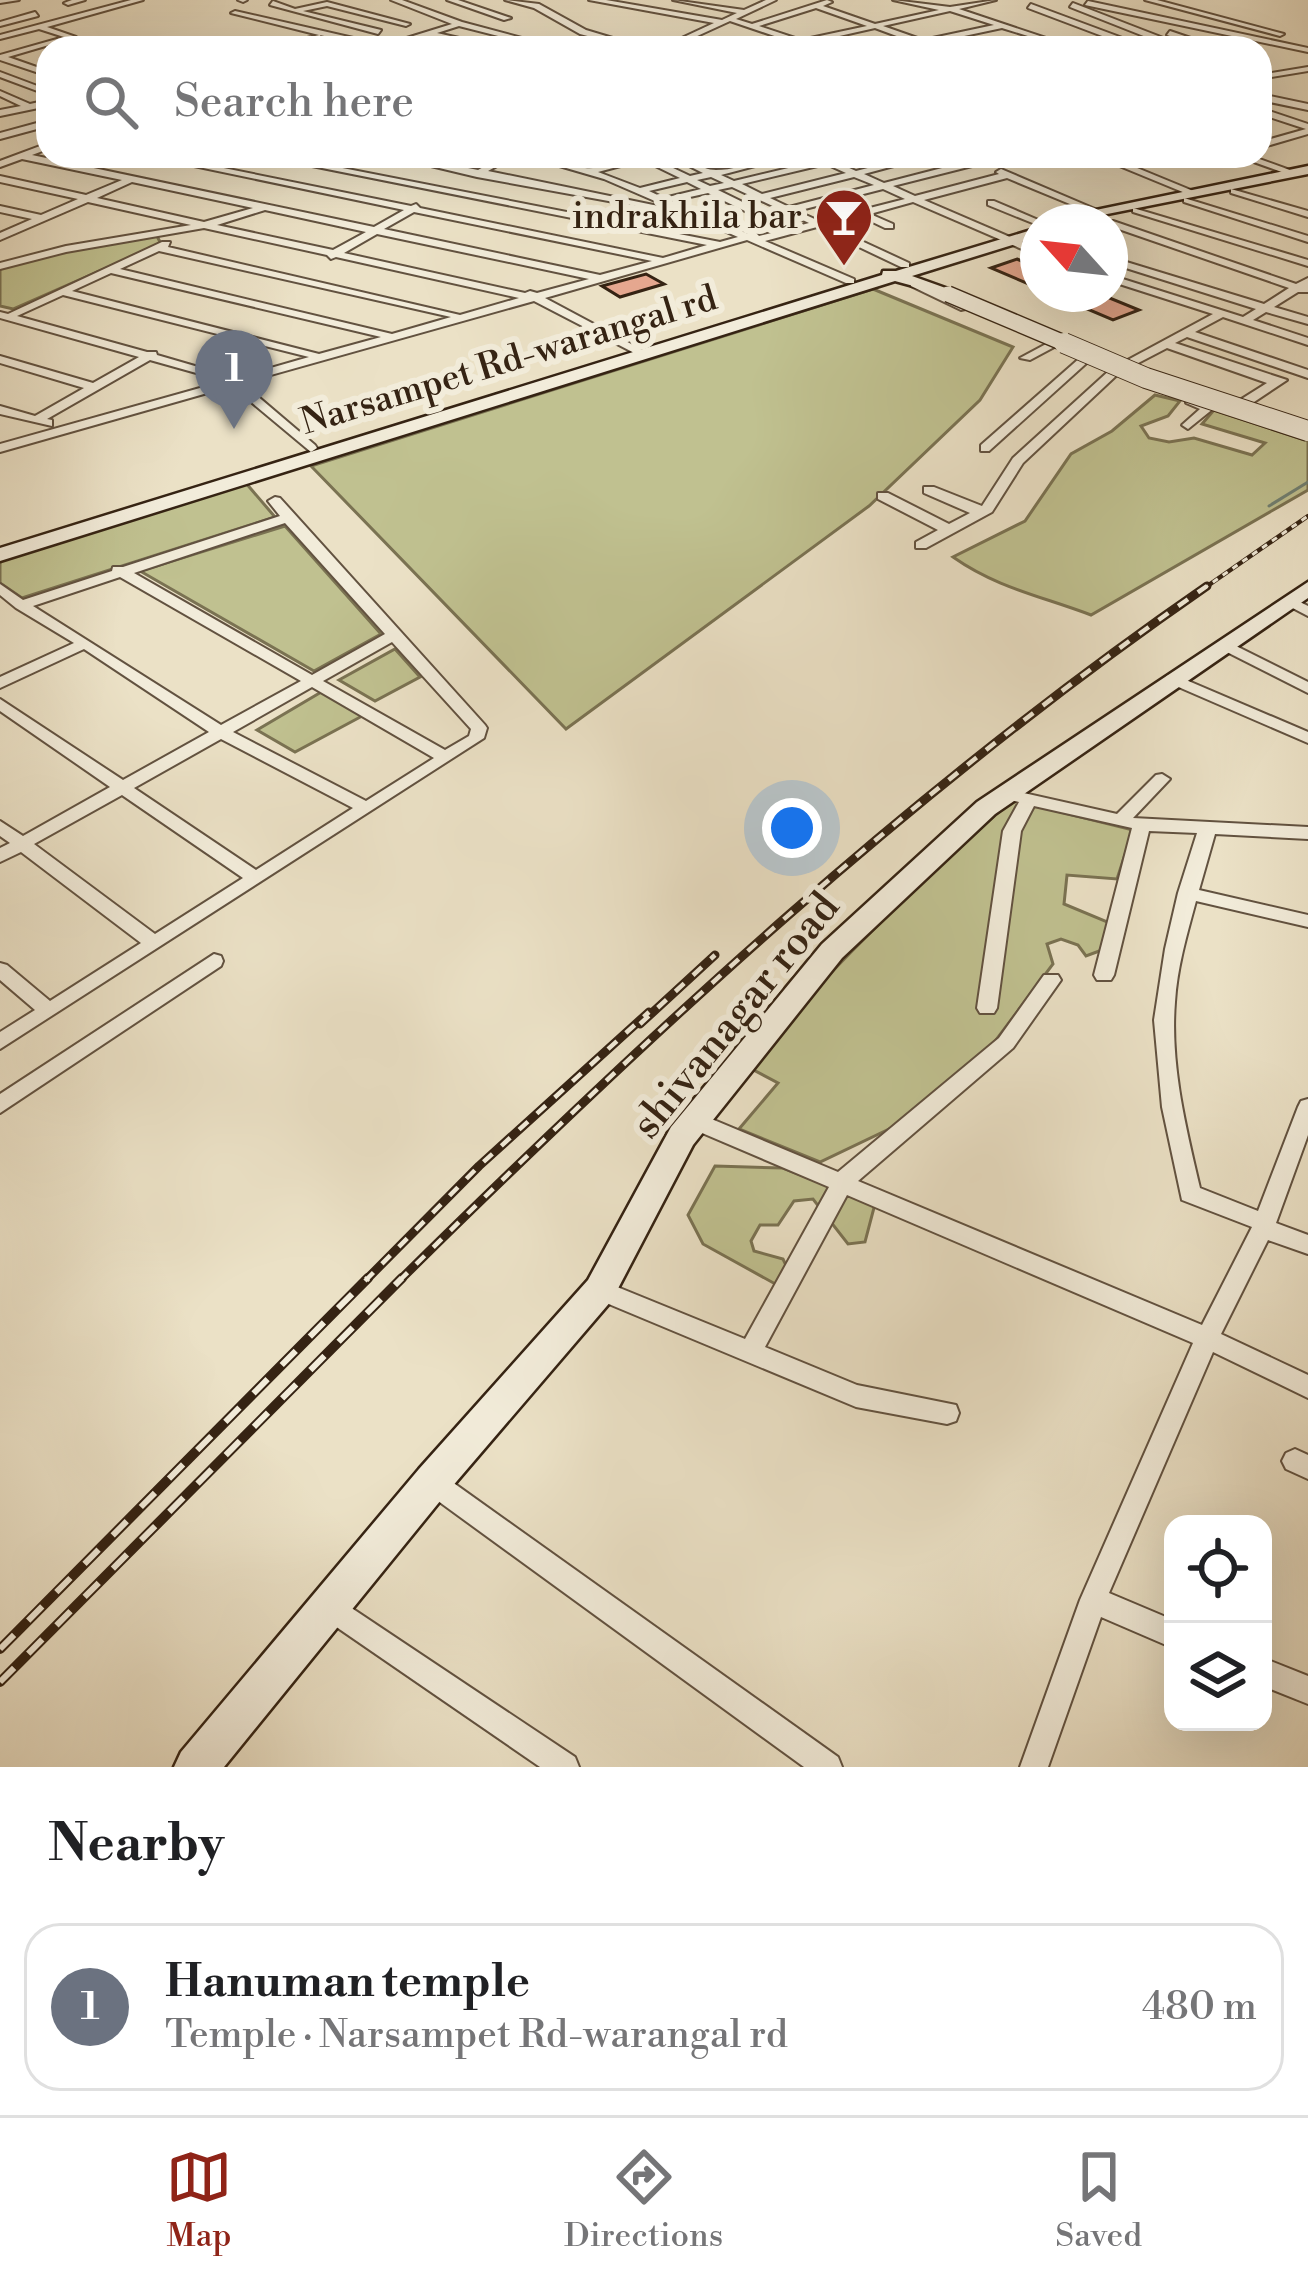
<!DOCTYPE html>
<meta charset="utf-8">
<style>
:root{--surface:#fff;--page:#f6f6f6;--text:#202124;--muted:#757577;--line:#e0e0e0;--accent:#8f2418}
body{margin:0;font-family:"Libre Bodoni",serif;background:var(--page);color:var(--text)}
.controls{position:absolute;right:36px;bottom:36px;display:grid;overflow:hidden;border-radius:24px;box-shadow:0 12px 48px #0002}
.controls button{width:108px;height:108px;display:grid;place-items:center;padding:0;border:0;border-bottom:3px solid var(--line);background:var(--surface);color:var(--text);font:60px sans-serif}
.compass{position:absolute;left:1020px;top:204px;width:108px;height:108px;border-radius:50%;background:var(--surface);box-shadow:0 12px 48px #0002;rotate:297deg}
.you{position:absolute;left:792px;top:828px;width:42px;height:42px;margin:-30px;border:9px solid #fff;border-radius:50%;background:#1a73e8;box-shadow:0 0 0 18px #1a73e833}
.badge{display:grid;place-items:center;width:78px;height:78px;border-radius:50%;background:var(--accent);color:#fff;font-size:39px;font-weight:700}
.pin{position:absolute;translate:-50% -99px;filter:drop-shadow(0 3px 6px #0008)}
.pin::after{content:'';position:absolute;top:63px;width:42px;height:36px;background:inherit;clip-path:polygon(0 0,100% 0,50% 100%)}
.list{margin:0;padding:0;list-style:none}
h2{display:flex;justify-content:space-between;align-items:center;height:156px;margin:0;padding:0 48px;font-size:51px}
h2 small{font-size:39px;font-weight:400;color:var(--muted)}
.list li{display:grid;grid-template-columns:78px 1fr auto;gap:36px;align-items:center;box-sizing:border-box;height:168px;margin:0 24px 24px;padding:0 24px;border:3px solid var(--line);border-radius:36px}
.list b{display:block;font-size:45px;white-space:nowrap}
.list p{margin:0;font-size:39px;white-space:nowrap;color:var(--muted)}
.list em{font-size:39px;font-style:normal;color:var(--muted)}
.icon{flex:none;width:66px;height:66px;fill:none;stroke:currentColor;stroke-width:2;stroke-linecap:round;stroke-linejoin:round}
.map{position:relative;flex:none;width:1308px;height:1767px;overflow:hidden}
.search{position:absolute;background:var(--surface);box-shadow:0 12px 48px #0002;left:36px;right:36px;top:36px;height:132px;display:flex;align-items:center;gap:30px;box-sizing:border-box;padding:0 42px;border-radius:36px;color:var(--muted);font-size:45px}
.sheet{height:348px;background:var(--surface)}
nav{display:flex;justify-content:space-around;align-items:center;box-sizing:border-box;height:168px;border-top:3px solid var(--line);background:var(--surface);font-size:33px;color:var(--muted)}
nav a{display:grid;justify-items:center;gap:6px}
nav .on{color:var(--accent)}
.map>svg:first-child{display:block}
.green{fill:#c0c190;stroke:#7a7252;stroke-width:3}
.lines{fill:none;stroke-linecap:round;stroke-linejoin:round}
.stream{stroke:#708073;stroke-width:3}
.building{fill:#e5a78f;stroke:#352313;stroke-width:3}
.street-casing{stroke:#625240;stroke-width:4}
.secondary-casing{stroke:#352313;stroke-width:5}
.street{fill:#f2ecda;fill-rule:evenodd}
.secondary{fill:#f2ecda;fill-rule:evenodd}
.rail-far2-casing{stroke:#352313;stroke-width:4.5}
.rail-far1-casing{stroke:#352313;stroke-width:9}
.rail-casing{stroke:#352313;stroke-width:10}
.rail-far2{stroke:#f2ecda;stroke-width:3;stroke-dasharray:6;stroke-linecap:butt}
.rail-far1{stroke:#f2ecda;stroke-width:4.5;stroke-dasharray:12;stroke-linecap:butt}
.rail{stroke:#f2ecda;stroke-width:6;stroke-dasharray:20;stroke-linecap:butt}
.secondary-bridge-far1-casing{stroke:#352313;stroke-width:18;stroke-linecap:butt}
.secondary-bridge-casing{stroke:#352313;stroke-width:22;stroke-linecap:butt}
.secondary-bridge-far1{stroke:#f2ecda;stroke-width:15}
.secondary-bridge{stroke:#f2ecda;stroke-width:20}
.labels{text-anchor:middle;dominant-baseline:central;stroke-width:12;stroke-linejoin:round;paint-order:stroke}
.far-poi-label{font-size:36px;fill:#352313;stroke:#f2ecda;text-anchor:end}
.far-street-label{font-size:36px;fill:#352313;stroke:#f2ecda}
.street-label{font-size:42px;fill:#352313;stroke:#f2ecda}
</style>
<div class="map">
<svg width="1308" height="1767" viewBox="0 0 1308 1767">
<rect width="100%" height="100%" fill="#ebe1c6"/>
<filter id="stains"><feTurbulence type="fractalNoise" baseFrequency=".00167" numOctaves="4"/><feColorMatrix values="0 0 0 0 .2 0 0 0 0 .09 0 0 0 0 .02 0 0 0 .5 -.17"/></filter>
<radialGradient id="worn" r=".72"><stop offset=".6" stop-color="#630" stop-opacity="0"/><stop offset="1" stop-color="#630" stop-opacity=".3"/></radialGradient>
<g class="green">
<path d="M156,234L161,244L13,309L0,306V268L68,248Z"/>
<path d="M873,289L1013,347L980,400L869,506L566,729L311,466Z"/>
<path d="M1155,395L1180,401L1168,416L1141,426L1149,438L1169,442L1194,438L1252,455L1265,443L1202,424L1214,410L1308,441V490L1091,615C1041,596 997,588 953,557L1025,521L1071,454L1112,431Z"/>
<path d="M245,482L275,517L22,598L0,583V560Z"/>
<path d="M285,526L381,634L314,671L140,571Z"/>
<path d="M395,649L420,677L375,701L339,680Z"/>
<path d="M323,691L364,715L295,752L257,730Z"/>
<path d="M1012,800L1133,830L1117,879L1067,875L1064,904L1110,923L1102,950L1086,956L1078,945L1061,939L1047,944L1053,964L987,1052L910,1119L820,1162L739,1129L778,1083L748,1067C828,968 918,885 1012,800Z"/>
<path d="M715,1166L783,1168L875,1204L865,1242L848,1244L813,1199L794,1201L778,1225H760L751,1241L754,1251L783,1259L791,1276L779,1286L703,1244L688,1215Z"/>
</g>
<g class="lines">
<path class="stream" d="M1269,506L1308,482"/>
</g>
<g class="building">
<path d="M1017,259L1038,268V288L991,268Z"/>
<path d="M646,274L664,284L620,297L602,286Z"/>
<path d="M1052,294H1100L1139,310L1113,320Z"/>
</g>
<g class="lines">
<defs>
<g id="street">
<path d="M0,0H19L0,3Z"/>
<path d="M72,0H85L68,5L64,3Z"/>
<path d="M131,0H143L47,27L76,37L8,57L48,71V76L0,60V55L64,37L39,29L0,39V35Z"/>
<path d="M238,0H247L243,2Z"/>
<path d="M391,0H402L462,22L559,48H546L459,26L437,33L499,47L488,48L429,36L392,48H376L320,35L322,39L282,48H268L319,35L231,13L235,11L384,45L452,24Z"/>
<path d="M447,0H458L511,18L504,20Z"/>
<path d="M505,0L539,4L586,30L646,48H633L580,34L534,8Z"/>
<path d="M589,0H606L722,20L737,13L673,0L744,10L766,0H776L736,19L752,24L827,0L832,2L823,6L875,24L939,10L893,0L950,7L996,0L959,9L1076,48C1062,48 1049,39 1037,39C1021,40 1004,48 987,48L1031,37L1002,28L931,43L943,48L922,45L890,48L913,42L875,28L786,48H772L792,42L730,21L682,43L694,48H682L671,43L714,23ZM816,8L867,26L801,40L759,26ZM950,11L994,25L923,40L883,26Z"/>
<path d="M1145,0H1157L1284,34L1280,36Z"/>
<path d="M273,1L295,9L327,2L410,24L406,26L327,6L303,11L381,30L378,34L270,5Z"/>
<path d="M1088,1L1308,48V52L1085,5Z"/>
<path d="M1073,3L1184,46L1185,48H1174L1070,7Z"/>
<path d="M1031,4L1144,46L1145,48H1134L1028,8Z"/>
<path d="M35,12L38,16L0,26V22Z"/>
<path d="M1170,31L1214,46L1215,48H1204L1167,35Z"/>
<path d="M1308,67V71L1260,79V75Z"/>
<path d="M0,72L48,90V95L0,77Z"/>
<path d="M0,91L30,104L48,100V106L0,116V110L21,106L0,96Z"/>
<path d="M1260,94L1308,104V110L1260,100Z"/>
<path d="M1260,108L1308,124V134L1260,148V142L1306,129L1260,114Z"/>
<path d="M48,120V126L0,139V133Z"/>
<path d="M48,143V149L32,155L374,227L404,210L146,156H164L411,206L416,204L420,208L663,258L707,245L262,156H281L720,242L738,237L604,179L525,156C547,156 565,167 585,168C606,170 631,156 654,156L652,158L690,176L703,173L669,156C687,156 700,170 716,170C741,170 767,156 794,156L721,175L734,181L818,161L810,156H853L836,162L856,171L915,156H931L864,174L884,183L977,159L980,164L893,186L915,196L999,174L996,172L1001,169L1102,212L1094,214L1007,178L924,200L1038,249V256L913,202L870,214L893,224V228H885L860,216L827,225L909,263V267H901L817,227L765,241L854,279V283H846L747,240L545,298L648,353L650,355L644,358L534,301L242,383L315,445L317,448L311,452L232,386L0,452V444L225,381L150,360L47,419L52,420V426L0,414V406L35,416L84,388L0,363V356L93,383L139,357L0,318V312L8,314L162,242H170L168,247L460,315L519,298L336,257L331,259L327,255L204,228L66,252L0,269V263L66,246L191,225L88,202L0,240V233L32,219L0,212V206L41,215L78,199L0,182V176L86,195L122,180L22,159L0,167V161ZM643,160L680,178L640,188L598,172ZM826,164L846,173L762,194L742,184ZM711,177L724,183L710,186L697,180ZM854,177L874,185L789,207L770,198ZM132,182L253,208L204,222L97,198ZM687,182L701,189L664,198L649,191ZM732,187L809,223L794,227L718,190ZM883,189L905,199L819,221L797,211ZM708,193L784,230L759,236L755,232L748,234L672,201ZM265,210L366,232L333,250L217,225ZM414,212L652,261L600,275L384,229ZM377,234L589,279L537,293L530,291L525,293L344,253ZM159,251L451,317L392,334L120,269ZM111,273L381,337L319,354L72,291ZM63,295L309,357L236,378L157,355L156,352H147L17,316Z"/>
<path d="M389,156H408L478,170L503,156H515L488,171L663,207L658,210L477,177Z"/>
<path d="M1095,156H1108L1198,193L1190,195Z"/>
<path d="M1237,156H1251L1298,173L1290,175Z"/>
<path d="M1231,189L1308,211V217L1231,193Z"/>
<path d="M1184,198L1308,236V242L1184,202Z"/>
<path d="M988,201H994L1043,222L1035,224L988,205Z"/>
<path d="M1133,208L1308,260V266L1133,212Z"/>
<path d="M1107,221H1113L1296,284L1308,278V292H1298L1274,307L1308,317V324L1266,312L1253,320L1308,338V345L1223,317L1195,332L1308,370V378L1187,337L1175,343L1287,380L1248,406H1240V400L1267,383L1167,348L1119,373L1023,463L992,512L926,548H916V542L938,530L878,499V493H888L949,524L970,513L924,493V487H934L982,506L1013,458L1111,369L1213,314L1110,281V275L1243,317L1256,309L1110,263V257L1264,304L1289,288L1110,226V222Z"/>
<path d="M911,282H919L970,308L961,310L911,286Z"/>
<path d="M1048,343L1058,345L1030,360L1020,358Z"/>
<path d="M1081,357L1091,359L989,451H981V445Z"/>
<path d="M1190,396L1214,408L1188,429L1182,425L1200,409L1186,403V397Z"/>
<path d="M275,497L280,498L485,725L487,728L484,738L0,1049V1032L35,1010L0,980V963L7,965L50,1001L141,943L21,852L0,862V848L10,843L0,836V821L23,836L110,787L0,711V699L123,780L209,732L84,649L0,688V677L74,643L16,608L0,595V584L23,600L112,571L113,567H123L280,516L268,501ZM285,523L385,634L312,675L134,573ZM120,577L301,681L221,725L33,606ZM392,642L471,729L469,736L445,750L323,681ZM312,687L434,758L366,801L233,732ZM221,739L353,808L256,870L134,788ZM122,795L243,878L155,934L34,844Z"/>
<path d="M1290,597L1308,606V616L1285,604L1283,601Z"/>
<path d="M1226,641L1308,682V693L1221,649V643Z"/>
<path d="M1172,674L1308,732V743L1167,682L1164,679L1167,676Z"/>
<path d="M1162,774L1170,779L1133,818L1308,827V839L1215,834L1199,890L1308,915V927L1196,901C1187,934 1177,968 1175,1002C1170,1065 1186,1128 1200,1188L1258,1211L1298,1107L1301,1101L1308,1099V1135L1276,1223L1308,1235V1254L1268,1240L1221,1334L1308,1375V1398L1213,1352L1109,1593L1173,1620V1648L1101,1617L1048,1767H1020L1080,1600L1193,1343L847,1195L765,1347L857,1385L956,1405L959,1413L956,1421L947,1424L856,1407L592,1297L589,1290L592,1283L600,1280L745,1339L829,1187L688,1127L685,1121L688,1115L695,1113L702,1115L838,1172L999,1038L1044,975H1058L1061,980L1013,1048L858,1181L1202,1325L1252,1227L1182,1200L1162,1107L1154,1020L1165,949L1178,893L1197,833L1149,831L1114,975L1111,980H1097L1094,975L1132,828L1034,806L1021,831L997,1008L994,1013H980L977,1008L1003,831L1019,802L1000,798L998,794L1000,790L1006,789L1117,814L1156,775Z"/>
<path d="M214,954L221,956L223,961L221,966L0,1113V1094Z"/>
<path d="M1295,1449L1308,1455V1479L1286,1469L1282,1461L1286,1453Z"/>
<path d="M432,1470L441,1474L838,1757L842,1767H804L423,1490L419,1482L423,1474Z"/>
<path d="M329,1593L575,1757L579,1767H540L319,1615L316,1606L319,1597Z"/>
<path d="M1263,1658L1308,1676V1704L1263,1686Z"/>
</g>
<g id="secondary">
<path d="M1308,166V174L1067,222H1038Z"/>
<path d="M1038,228V237L912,276L954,291V297L895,281L0,561V548L882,275L883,271H896Z"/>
<path d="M1308,582V598L995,814L842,958L693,1145L612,1300L445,1495L224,1767H174L181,1752L419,1469L588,1280L671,1127L822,944L977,802Z"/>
</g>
</defs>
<use href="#street" class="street-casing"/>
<use href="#secondary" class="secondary-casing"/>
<use href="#street" class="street"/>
<use href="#secondary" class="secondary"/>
<defs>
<path id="rail-far2" d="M1203,589L1308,516"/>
<g id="rail-far1">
<path d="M640,1024L715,955"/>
<path d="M365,1281L479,1166L649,1012"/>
<path d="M399,1281C652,1031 914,788 1207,586"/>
</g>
<g id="rail">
<path d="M0,1649L368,1278"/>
<path d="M0,1682L402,1278"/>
</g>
</defs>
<use href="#rail-far2" class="rail-far2-casing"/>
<use href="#rail-far1" class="rail-far1-casing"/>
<use href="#rail" class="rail-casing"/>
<use href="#rail-far2" class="rail-far2"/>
<use href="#rail-far1" class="rail-far1"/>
<use href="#rail" class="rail"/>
<defs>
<path id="secondary-bridge-far1" d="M948,294L1071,346"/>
<path id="secondary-bridge" d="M1064,343L1146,378L1308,431"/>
</defs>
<use href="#secondary-bridge-far1" class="secondary-bridge-far1-casing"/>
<use href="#secondary-bridge" class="secondary-bridge-casing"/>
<use href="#secondary-bridge-far1" class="secondary-bridge-far1"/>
<use href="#secondary-bridge" class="secondary-bridge"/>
</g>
<defs>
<symbol id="bar-pin" viewBox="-11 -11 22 30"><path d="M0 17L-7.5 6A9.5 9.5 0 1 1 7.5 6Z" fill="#8f2418" stroke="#f2ecda"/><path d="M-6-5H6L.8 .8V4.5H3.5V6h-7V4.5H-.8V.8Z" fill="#fff"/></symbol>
</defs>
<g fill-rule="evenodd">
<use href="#bar-pin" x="811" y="184" width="66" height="90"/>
</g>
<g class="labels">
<g class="far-poi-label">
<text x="802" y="217">indrakhila bar</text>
</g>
<g class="far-street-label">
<text transform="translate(509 361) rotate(-17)">Narsampet Rd-warangal rd</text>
</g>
<g class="street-label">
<text transform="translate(736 1016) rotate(-51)">shivanagar road</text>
</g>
</g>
<rect width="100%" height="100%" filter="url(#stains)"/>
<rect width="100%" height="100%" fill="url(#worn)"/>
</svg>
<div class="controls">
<button><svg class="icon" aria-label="locate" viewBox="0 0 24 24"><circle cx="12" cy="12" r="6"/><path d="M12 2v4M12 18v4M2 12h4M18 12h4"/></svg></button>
<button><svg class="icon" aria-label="layers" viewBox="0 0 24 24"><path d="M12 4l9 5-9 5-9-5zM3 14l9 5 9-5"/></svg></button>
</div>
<svg class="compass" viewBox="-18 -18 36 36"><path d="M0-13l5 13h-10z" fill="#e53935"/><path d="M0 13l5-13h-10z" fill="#757577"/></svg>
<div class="you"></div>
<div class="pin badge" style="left:234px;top:429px;background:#6b7280">1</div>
<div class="search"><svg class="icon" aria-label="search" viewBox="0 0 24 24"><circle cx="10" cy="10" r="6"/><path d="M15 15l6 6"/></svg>Search here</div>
</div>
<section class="sheet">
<h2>Nearby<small></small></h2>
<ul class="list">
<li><span class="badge" style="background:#6b7280">1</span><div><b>Hanuman temple</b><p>Temple · Narsampet Rd-warangal rd</p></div><em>480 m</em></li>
</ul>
</section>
<nav>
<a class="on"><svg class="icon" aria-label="map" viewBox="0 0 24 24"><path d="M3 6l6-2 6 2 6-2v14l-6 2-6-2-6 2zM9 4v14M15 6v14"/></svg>Map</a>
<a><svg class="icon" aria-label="directions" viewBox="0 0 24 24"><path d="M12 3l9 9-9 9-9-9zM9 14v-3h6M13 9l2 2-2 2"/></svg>Directions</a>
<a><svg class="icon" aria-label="saved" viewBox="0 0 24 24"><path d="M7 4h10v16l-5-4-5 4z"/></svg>Saved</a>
</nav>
